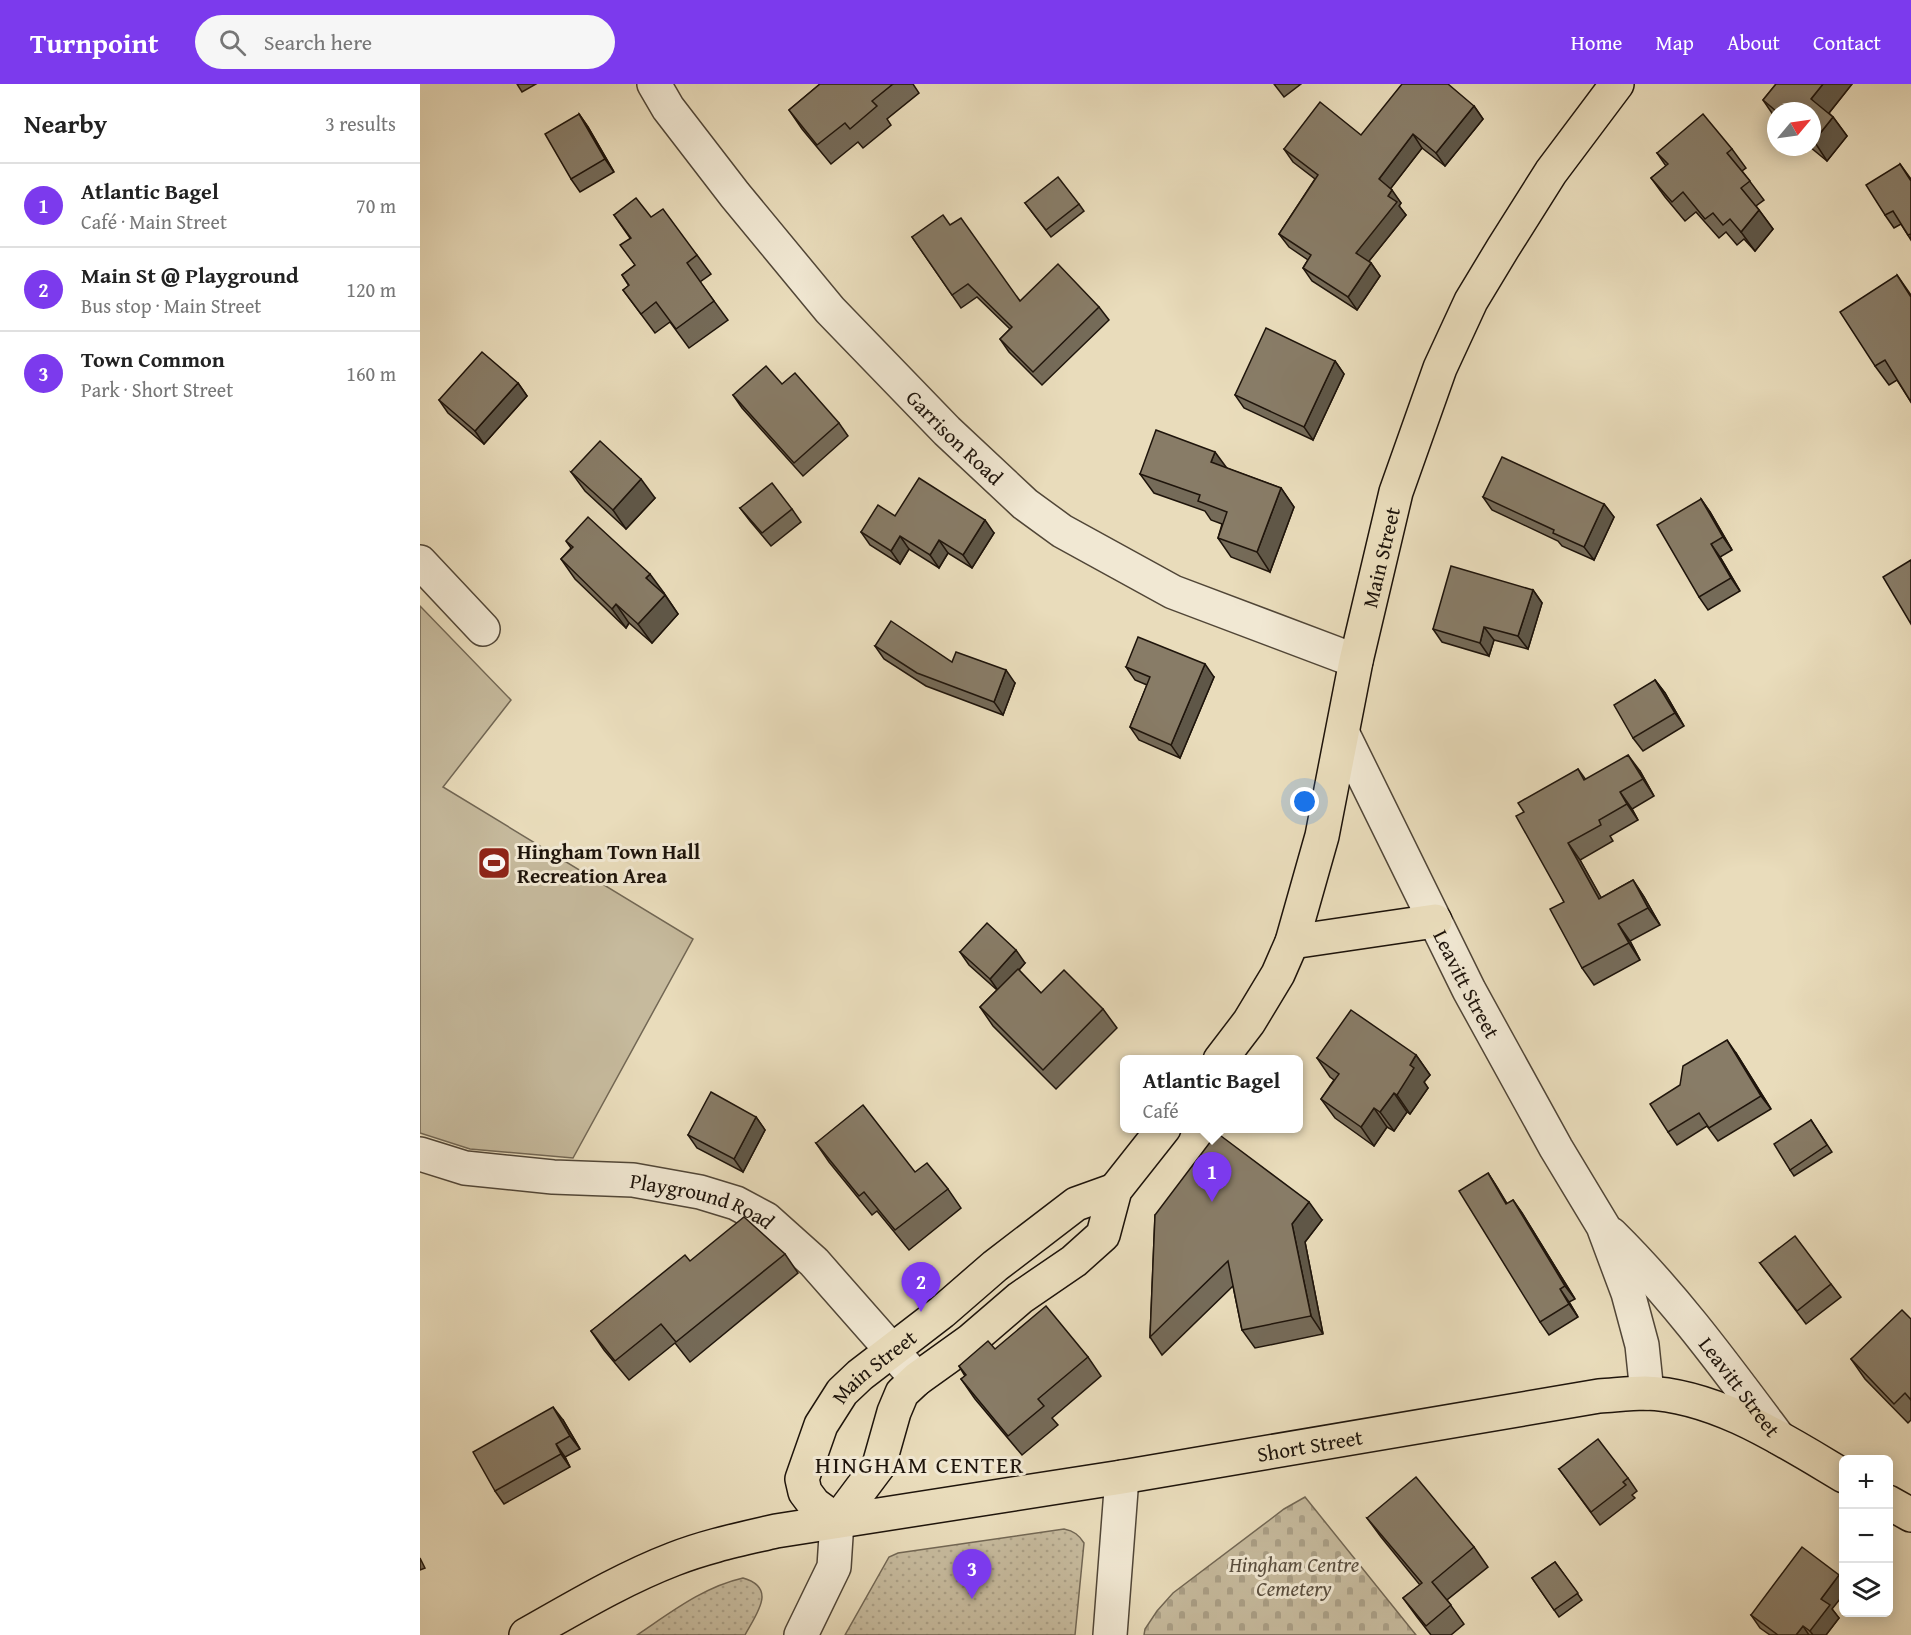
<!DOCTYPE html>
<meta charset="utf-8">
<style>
:root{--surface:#fff;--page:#f6f6f6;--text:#222;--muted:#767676;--line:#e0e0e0;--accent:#7c3aed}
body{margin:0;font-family:"Gentium Book Plus",serif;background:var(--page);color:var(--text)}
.controls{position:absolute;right:18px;bottom:18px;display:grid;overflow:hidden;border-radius:9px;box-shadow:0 3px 15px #0003}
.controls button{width:54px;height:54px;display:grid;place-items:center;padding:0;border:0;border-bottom:2px solid var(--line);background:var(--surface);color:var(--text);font:30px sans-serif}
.compass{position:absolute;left:1347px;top:18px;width:54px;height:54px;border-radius:50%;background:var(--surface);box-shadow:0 3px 15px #0003;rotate:61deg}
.you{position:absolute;left:885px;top:718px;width:21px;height:21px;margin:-15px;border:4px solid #fff;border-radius:50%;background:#1a73e8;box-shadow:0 0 0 9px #1a73e833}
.badge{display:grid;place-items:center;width:39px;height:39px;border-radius:50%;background:var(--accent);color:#fff;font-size:20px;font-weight:700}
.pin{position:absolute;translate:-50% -50px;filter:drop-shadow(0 2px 3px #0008)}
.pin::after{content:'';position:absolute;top:32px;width:21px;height:18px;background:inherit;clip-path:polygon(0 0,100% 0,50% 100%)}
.popup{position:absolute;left:700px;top:971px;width:183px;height:78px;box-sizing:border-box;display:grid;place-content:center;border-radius:9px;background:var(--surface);filter:drop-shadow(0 2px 4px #0005);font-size:20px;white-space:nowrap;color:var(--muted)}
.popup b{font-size:22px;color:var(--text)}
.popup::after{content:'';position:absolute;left:50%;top:100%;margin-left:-12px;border:12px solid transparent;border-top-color:var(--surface)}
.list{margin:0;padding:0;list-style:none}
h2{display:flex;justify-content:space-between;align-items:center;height:78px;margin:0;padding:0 24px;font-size:26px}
h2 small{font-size:20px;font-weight:400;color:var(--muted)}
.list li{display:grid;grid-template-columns:39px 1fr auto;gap:18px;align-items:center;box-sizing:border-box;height:84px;padding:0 24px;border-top:2px solid var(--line)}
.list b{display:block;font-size:22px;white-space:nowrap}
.list p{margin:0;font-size:20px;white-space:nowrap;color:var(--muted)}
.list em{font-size:20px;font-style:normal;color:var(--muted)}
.icon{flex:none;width:33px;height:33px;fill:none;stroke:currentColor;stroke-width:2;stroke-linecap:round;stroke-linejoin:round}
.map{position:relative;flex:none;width:1491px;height:1551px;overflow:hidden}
header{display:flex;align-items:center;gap:36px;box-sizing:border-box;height:84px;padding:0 30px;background:var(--accent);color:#fff}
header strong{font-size:28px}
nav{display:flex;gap:33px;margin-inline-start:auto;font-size:21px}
.search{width:420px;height:54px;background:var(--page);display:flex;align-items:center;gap:15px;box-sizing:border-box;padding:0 21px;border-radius:33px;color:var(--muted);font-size:22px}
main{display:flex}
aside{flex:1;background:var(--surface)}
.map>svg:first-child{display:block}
.grass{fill:url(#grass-dots);stroke:#726754;stroke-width:1.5}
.cemetery{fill:url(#cemetery-stones);stroke:#726754;stroke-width:1.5}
.pitch{fill:#c6ba9d;stroke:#726754;stroke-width:1.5}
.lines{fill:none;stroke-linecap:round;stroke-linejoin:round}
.minor-casing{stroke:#514637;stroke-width:36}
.major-casing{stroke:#1e140b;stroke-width:36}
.minor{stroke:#f1e8d3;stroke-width:33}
.major{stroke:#e9dcbb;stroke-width:33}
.wall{fill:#756b59;stroke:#1e140b;stroke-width:1.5}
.shaded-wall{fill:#5f5748;stroke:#1e140b;stroke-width:1.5}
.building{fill:#887c67;stroke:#1e140b;stroke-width:1.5}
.labels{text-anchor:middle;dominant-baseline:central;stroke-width:6;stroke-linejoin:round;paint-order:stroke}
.street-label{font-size:21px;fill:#1e140b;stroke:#f1e8d3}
.poi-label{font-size:21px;font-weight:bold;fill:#1e140b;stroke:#f1e8d3;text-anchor:start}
.park-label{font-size:21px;font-style:italic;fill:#594e3e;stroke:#f1e8d3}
.quarter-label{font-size:24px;letter-spacing:1.5px;fill:#1e140b;stroke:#f1e8d3}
</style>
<header>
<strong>Turnpoint</strong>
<div class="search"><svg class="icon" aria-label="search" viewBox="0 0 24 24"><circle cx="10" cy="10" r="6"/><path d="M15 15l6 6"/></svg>Search here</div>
<nav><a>Home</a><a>Map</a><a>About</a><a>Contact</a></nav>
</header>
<main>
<aside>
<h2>Nearby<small>3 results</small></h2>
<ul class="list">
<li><span class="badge">1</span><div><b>Atlantic Bagel</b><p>Café · Main Street</p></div><em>70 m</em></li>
<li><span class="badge">2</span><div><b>Main St @ Playground</b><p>Bus stop · Main Street</p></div><em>120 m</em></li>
<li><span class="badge">3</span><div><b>Town Common</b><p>Park · Short Street</p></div><em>160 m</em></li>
</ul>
</aside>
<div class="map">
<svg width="1491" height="1551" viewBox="0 0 1491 1551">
<defs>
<pattern id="grass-dots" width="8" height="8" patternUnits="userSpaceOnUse" patternTransform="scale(1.5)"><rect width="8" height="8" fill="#c6ba9d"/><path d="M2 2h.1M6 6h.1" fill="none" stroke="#aa9f86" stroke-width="1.8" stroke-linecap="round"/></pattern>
<pattern id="cemetery-stones" width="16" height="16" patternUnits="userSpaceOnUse" patternTransform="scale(1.5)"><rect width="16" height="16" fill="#c6ba9d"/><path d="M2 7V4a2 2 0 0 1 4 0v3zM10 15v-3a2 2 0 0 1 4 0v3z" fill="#aa9f86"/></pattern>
</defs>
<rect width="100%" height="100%" fill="#e9dcbb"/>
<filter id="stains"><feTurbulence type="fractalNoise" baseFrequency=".00333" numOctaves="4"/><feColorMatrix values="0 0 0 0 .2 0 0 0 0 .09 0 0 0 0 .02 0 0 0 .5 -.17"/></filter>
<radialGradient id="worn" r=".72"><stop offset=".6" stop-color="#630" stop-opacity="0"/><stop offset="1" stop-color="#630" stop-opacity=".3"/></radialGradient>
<g class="grass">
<path d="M644,1445C654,1447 659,1451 664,1459L655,1551H425L469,1473L478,1469Z"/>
<path d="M323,1494C358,1504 336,1530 325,1551H217C250,1529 283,1503 323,1494Z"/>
</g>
<path class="cemetery" d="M885,1413L996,1551H724L725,1545L737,1527L753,1509L864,1425Z"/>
<path class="pitch" d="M0,522L91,616L23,703L273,855L153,1074L50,1065L0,1049Z"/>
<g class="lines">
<defs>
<g id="minor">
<path id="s1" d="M234,0L248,24L315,111L410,226L527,347L605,420L642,447L753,508L936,577"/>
<path d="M0,478L63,545"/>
<path id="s2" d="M923,650L1049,906L1136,1064L1183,1142L1208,1209L1222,1261L1227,1309"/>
<path id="s3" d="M0,1070L45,1084L133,1093L213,1096L280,1108L316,1119L346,1135L394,1178L497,1295"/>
<path id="s4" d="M1191,1150C1254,1212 1305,1282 1358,1353"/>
<path d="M381,1551L414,1483L417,1437"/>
<path d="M690,1551L702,1393"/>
</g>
<g id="major">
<path d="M872,858L1015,837"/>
<path id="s5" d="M800,976L829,938L858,890L872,858L902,752L936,577L976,408L1020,284L1051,217L1083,164L1131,88L1197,0"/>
<path d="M1468,1418L1491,1431"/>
<path d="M417,1437L459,1381L474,1328L482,1309L497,1295L550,1257L600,1214L654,1177L683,1151L695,1106L744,1044"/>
<path id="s6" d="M417,1437L394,1420L385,1408L382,1395L401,1341L422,1308L440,1291L522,1228L575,1182L656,1120L695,1106"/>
<path id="s7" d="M106,1551C154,1524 202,1495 254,1475C287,1462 322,1455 356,1447L702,1393L1179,1312C1195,1311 1210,1309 1225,1309C1296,1311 1365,1357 1424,1392"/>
</g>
</defs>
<use href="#minor" class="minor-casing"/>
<use href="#major" class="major-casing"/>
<use href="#minor" class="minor"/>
<use href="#major" class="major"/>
</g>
<g class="wall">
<path d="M97,0H116L102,8Z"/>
<path d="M400,0H493L499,9L467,35L471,41L443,64L438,58L411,80L382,45L369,26Z"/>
<path d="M854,0H881L864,13Z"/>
<path d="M1356,0H1432L1409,29L1413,33L1427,52L1407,77L1390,63H1392V27H1356V35L1343,16Z"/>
<path d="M1054,22L1063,35L1025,82L1002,64L970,105L981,119L979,122L986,131L949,177L951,179L960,192L937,226L892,197L883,184L888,176L869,163L859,150L895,95L873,78L864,65L941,51Z"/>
<path d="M159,30L168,43L194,88L160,108L151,95Z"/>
<path d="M1312,65L1326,84L1322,87L1344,116L1336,122L1353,145L1335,167L1324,155L1317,161L1306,148L1299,154L1276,128L1265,137L1245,113L1231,94L1246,82L1237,69Z"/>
<path d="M1480,80L1491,95V156L1481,140L1474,144L1465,131Z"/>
<path d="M605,119L659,120L664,127L631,153Z"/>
<path d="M194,131L231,133L277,171L291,190L280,198L308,236L269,264L250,238L235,249L203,206L209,202L202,191L215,181L210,154Z"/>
<path d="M530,141L600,217L679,223L689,236L622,301L589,268L580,255L590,245L557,213L541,224L492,153Z"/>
<path d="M1477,191L1491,211V318L1477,296L1469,301L1455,282Z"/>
<path d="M915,277L924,290L893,356L824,324L815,311Z"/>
<path d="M98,299L107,312L64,360L28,329L19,316Z"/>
<path d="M362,300L419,339L428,352L383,392L322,324L313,311Z"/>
<path d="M806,384L861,404L874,423L850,488L811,473L798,454L802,440L791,436L785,427L734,409L720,390Z"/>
<path d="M151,388L235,414L206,445L165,407Z"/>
<path d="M1063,413L1184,420L1194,433L1174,476L1142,462L1138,457L1072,426Z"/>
<path d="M1281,415L1290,428L1312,466L1300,473L1320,507L1288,526L1279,513Z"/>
<path d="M320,424L372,425L381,438L351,462L330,437Z"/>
<path d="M475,432L574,449L552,484L528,469L519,484L489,465L480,480L450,461L441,448Z"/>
<path d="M146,457L244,509L258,530L232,559L209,539L206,544L155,495L141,475L151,464Z"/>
<path d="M1113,506L1122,519L1108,565L1074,556L1069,572L1022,558L1013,545Z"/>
<path d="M455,562L532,578L595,599L583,631L506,602L464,575Z"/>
<path d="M706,583L794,593L760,674L719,656L710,643L727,601L715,596Z"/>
<path d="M1235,596L1245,609L1264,642L1223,667L1213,654Z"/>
<path d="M1158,685L1166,696L1220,687L1234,712L1212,725L1218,736L1190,752L1193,757L1160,776L1181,814L1213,796L1224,813L1240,841L1210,857L1220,876L1174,901L1162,884L1144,818L1104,728Z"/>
<path d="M540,868L605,879L599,886L621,909L683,925L697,944L636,1005L573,942L560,923L577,906L549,881Z"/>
<path d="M1316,969L1351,1025L1298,1057L1287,1042L1257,1061L1248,1048Z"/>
<path d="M996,971L1010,991L1004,998L1008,1004L990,1030L987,1028L974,1047L967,1043L954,1062L915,1034L901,1015L914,996L910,993L897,974Z"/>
<path d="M336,1033L345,1046L323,1088L277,1064L268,1051Z"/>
<path d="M1391,1036L1412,1068L1374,1092L1370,1086Z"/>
<path d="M396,1059L495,1088L528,1105L541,1124L489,1166L457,1127L452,1131L409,1078Z"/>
<path d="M1068,1089L1087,1120L1093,1116L1102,1129L1155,1215L1149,1218L1158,1233L1129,1251L1120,1238Z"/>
<path d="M735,1131L902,1136L885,1158L903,1250L835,1264L822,1246L813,1202L742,1271L730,1253Z"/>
<path d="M365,1170L378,1189L270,1278L255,1259L209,1296L184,1266L171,1247L270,1177Z"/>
<path d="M1340,1179L1411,1200L1421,1213L1386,1240Z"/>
<path d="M1491,1235V1336L1488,1339L1445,1295L1431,1275Z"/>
<path d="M575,1265L668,1273L681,1292L632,1334L638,1341L602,1371L555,1315L541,1295L545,1292L539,1282Z"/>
<path d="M143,1336L160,1365L145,1373L150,1383L84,1420L75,1407Z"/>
<path d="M1139,1385L1208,1394L1217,1407L1212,1411L1215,1414L1180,1441Z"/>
<path d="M947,1434L1054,1463L1068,1483L1027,1516L1044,1540L1031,1551H1011L997,1533L983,1514L1000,1501L961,1453Z"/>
<path d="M0,1474L5,1484L0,1486Z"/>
<path d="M1135,1478L1162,1516L1139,1533L1112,1494Z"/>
<path d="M1412,1525L1419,1534L1406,1551H1350L1340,1544L1331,1531Z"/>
</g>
<g class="shaded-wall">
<path d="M1403,0H1432L1405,34L1391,15Z"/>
<path d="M1054,22L1063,35L1025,82L1016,69Z"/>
<path d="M159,30L168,43L194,88L185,75Z"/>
<path d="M1413,33L1427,52L1407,77L1394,57Z"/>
<path d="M993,50L1002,64L968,108L959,95Z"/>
<path d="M972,106L981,119L979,122L986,131L945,182L936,169L968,112Z"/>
<path d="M1339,126L1353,145L1335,167L1321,148Z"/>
<path d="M951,179L960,192L937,226L928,213Z"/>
<path d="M915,277L924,290L893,356L884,343Z"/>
<path d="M98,299L107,312L64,360L55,347Z"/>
<path d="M795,368L809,387L791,378Z"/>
<path d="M221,395L235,414L206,445L193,426Z"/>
<path d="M861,404L874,423L850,488L837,468Z"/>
<path d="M1281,415L1290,428L1312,466L1303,453Z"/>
<path d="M1184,420L1194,433L1174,476L1164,463Z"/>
<path d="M565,436L574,449L552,484L543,471Z"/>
<path d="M480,452L489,465L480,480L471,467Z"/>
<path d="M519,456L528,469L519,484L510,471Z"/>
<path d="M1291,460L1300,473L1320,507L1311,494Z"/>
<path d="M230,490L244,509L240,513L226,494Z"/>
<path d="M1113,506L1122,519L1108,565L1098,552Z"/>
<path d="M245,511L258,530L232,559L218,540Z"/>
<path d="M196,520L209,539L206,544L192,525Z"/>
<path d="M1064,543L1074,556L1069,572L1060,559Z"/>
<path d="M785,580L794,593L760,674L751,661Z"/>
<path d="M586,586L595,599L583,631L574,618Z"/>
<path d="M1235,596L1245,609L1264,642L1255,629Z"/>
<path d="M1208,671L1220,687L1234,712L1223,695Z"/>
<path d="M1200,708L1212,725L1218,736L1207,720Z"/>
<path d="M1148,759L1160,776L1191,831L1179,815Z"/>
<path d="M1213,796L1224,813L1240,841L1228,824Z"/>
<path d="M1198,840L1210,857L1220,876L1209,859Z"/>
<path d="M596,866L605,879L579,908L570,895Z"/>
<path d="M1307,956L1316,969L1351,1025L1341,1012Z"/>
<path d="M996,971L1010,991L1004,998L1008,1004L990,1030L977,1011L990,981Z"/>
<path d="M974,1009L987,1028L974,1047L960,1028Z"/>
<path d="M954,1024L967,1043L954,1062L941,1043Z"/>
<path d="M336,1033L345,1046L323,1088L314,1075Z"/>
<path d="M1068,1089L1077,1103L1095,1133L1086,1120Z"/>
<path d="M1093,1116L1102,1129L1155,1215L1145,1202Z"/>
<path d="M889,1118L902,1136L885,1158L903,1250L891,1232L872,1140Z"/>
<path d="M1140,1205L1149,1218L1158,1233L1149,1220Z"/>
<path d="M133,1323L143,1336L160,1365L150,1352Z"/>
<path d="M136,1360L145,1373L150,1383L141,1370Z"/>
<path d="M1419,1491L1424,1498V1510L1412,1525L1419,1534L1406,1551H1393L1390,1547L1401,1515Z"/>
<path d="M1383,1542L1389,1551H1376Z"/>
</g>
<g class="building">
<path d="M400,0H473L452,17L457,22L430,45L425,39L397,61L369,26Z"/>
<path d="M982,0H1028L1054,22L1016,69L993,50L959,95L972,106L968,112L977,118L936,169L951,179L928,213L883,184L891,171L859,150L898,91L864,65L900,18L941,51Z"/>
<path d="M1356,0H1403L1391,15L1413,33L1394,57L1392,56V27H1356L1343,16Z"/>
<path d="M159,30L185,75L151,95L125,50Z"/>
<path d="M1283,30L1312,65L1307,69L1330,97L1321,104L1339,126L1321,148L1310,135L1303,141L1293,129L1285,135L1263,108L1252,118L1231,94L1248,80L1237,69Z"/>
<path d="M1480,80L1491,97V150L1488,151L1473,127L1465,131L1446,101Z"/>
<path d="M638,93L659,120L626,146L605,119Z"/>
<path d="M216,114L231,133L243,125L277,171L267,179L294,217L256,245L236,218L221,230L203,206L209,201L202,191L215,181L200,161L211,154L194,131Z"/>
<path d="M523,131L530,141L541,134L600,217L638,180L679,223L613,288L580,255L592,243L548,200L532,211L492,153Z"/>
<path d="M1477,191L1491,213V318L1465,276L1455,282L1420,228Z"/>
<path d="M846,244L915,277L884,343L815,311Z"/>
<path d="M62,268L98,299L55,347L19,316Z"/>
<path d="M346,282L362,300L375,289L419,339L374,379L313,311Z"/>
<path d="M736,346L795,368L791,378L861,404L837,468L798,454L807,428L778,417L780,411L720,390Z"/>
<path d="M180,357L221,395L193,426L151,388Z"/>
<path d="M1082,373L1184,420L1164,463L1133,449L1134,446L1063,413Z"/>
<path d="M499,394L565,436L543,471L519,456L510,471L480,452L471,467L441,448L458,421L475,432Z"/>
<path d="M352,399L372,425L342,449L320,424Z"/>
<path d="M1281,415L1303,453L1291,460L1311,494L1279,513L1237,441Z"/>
<path d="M168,433L230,490L226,494L245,511L218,540L196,520L192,525L141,475L153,463L146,457Z"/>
<path d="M1491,476V540L1463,493Z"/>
<path d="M1031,482L1113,506L1098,552L1064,543L1060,559L1013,545Z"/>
<path d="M471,537L532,578L536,568L586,586L574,618L497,589L455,562Z"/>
<path d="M718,553L785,580L751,661L710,643L730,593L706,583Z"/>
<path d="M1235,596L1255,629L1213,654L1194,621Z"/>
<path d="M1208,671L1223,695L1200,708L1207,720L1179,736L1181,741L1148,759L1179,815L1213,796L1228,824L1198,840L1209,859L1162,884L1130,825L1144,818L1096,732L1104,728L1098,719L1158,685L1164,696Z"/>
<path d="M567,839L596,866L570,895L540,868Z"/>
<path d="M598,885L621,909L644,886L683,925L623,986L560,923Z"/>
<path d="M931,926L996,971L990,981L994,984L977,1011L974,1009L960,1028L954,1024L941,1043L901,1015L919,990L897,974Z"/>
<path d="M1307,956L1341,1012L1289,1044L1279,1029L1248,1048L1230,1020L1260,1001L1263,982Z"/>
<path d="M291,1008L336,1033L314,1075L268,1051Z"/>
<path d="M443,1021L495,1088L507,1079L528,1105L475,1146L444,1108L439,1112L396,1059Z"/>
<path d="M1391,1036L1407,1061L1370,1086L1354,1060Z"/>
<path d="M797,1049L889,1118L872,1140L891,1232L822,1246L808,1177L730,1253L735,1131Z"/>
<path d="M1068,1089L1086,1120L1093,1116L1145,1202L1140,1205L1149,1220L1120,1238L1039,1107Z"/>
<path d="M324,1133L365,1170L256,1258L241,1240L195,1277L171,1247L265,1171L270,1177Z"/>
<path d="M1375,1152L1411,1200L1377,1227L1340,1179Z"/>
<path d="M626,1222L668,1273L618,1315L624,1322L588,1352L541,1295L546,1291L539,1282L568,1257L575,1265Z"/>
<path d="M1482,1226L1491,1235V1316L1485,1309L1474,1320L1431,1275Z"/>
<path d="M133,1323L150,1352L136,1360L141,1370L75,1407L53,1368Z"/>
<path d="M1178,1355L1208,1394L1203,1398L1206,1401L1171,1428L1139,1385Z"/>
<path d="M996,1393L1054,1463L1012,1498L1031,1521L1006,1542L983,1514L1002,1499L947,1434Z"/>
<path d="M1382,1463L1419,1491L1401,1515L1410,1521L1390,1547L1383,1542L1376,1551H1358L1331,1531Z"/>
<path d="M1135,1478L1158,1509L1134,1526L1112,1494Z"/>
</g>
<defs>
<symbol id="stadium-square" viewBox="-11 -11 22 22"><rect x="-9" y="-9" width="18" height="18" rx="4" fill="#8f2418" stroke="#f1e8d3"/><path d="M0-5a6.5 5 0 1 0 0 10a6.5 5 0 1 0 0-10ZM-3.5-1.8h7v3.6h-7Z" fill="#fff"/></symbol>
</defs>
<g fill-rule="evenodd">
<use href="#stadium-square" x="55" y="760" width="38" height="38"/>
</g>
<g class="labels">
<g class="street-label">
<text stroke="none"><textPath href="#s1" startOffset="465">Garrison Road</textPath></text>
<text stroke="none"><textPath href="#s5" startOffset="534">Main Street</textPath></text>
<text stroke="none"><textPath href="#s2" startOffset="279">Leavitt Street</textPath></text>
<text stroke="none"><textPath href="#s3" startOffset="288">Playground Road</textPath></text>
<text stroke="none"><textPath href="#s6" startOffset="194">Main Street</textPath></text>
<text stroke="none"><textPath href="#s4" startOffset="200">Leavitt Street</textPath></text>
<text stroke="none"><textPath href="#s7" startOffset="813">Short Street</textPath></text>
</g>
<g class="poi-label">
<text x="97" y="767">Hingham Town Hall<tspan x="97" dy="24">Recreation Area</tspan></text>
</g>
<g class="park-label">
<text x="874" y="1480">Hingham Centre<tspan x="874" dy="24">Cemetery</tspan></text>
</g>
<g class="quarter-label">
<text x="500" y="1380">HINGHAM CENTER</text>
</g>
</g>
<rect width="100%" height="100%" filter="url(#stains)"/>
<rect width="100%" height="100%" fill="url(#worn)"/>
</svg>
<div class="controls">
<button>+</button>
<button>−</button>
<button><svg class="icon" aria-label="layers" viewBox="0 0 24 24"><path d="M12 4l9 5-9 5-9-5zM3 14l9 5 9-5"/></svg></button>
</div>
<svg class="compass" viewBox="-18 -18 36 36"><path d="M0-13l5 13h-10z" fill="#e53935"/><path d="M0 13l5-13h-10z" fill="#767676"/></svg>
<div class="you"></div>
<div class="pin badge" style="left:792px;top:1118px">1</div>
<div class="popup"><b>Atlantic Bagel</b>Café</div>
<div class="pin badge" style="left:501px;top:1228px">2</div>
<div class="pin badge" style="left:552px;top:1515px">3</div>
</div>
</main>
